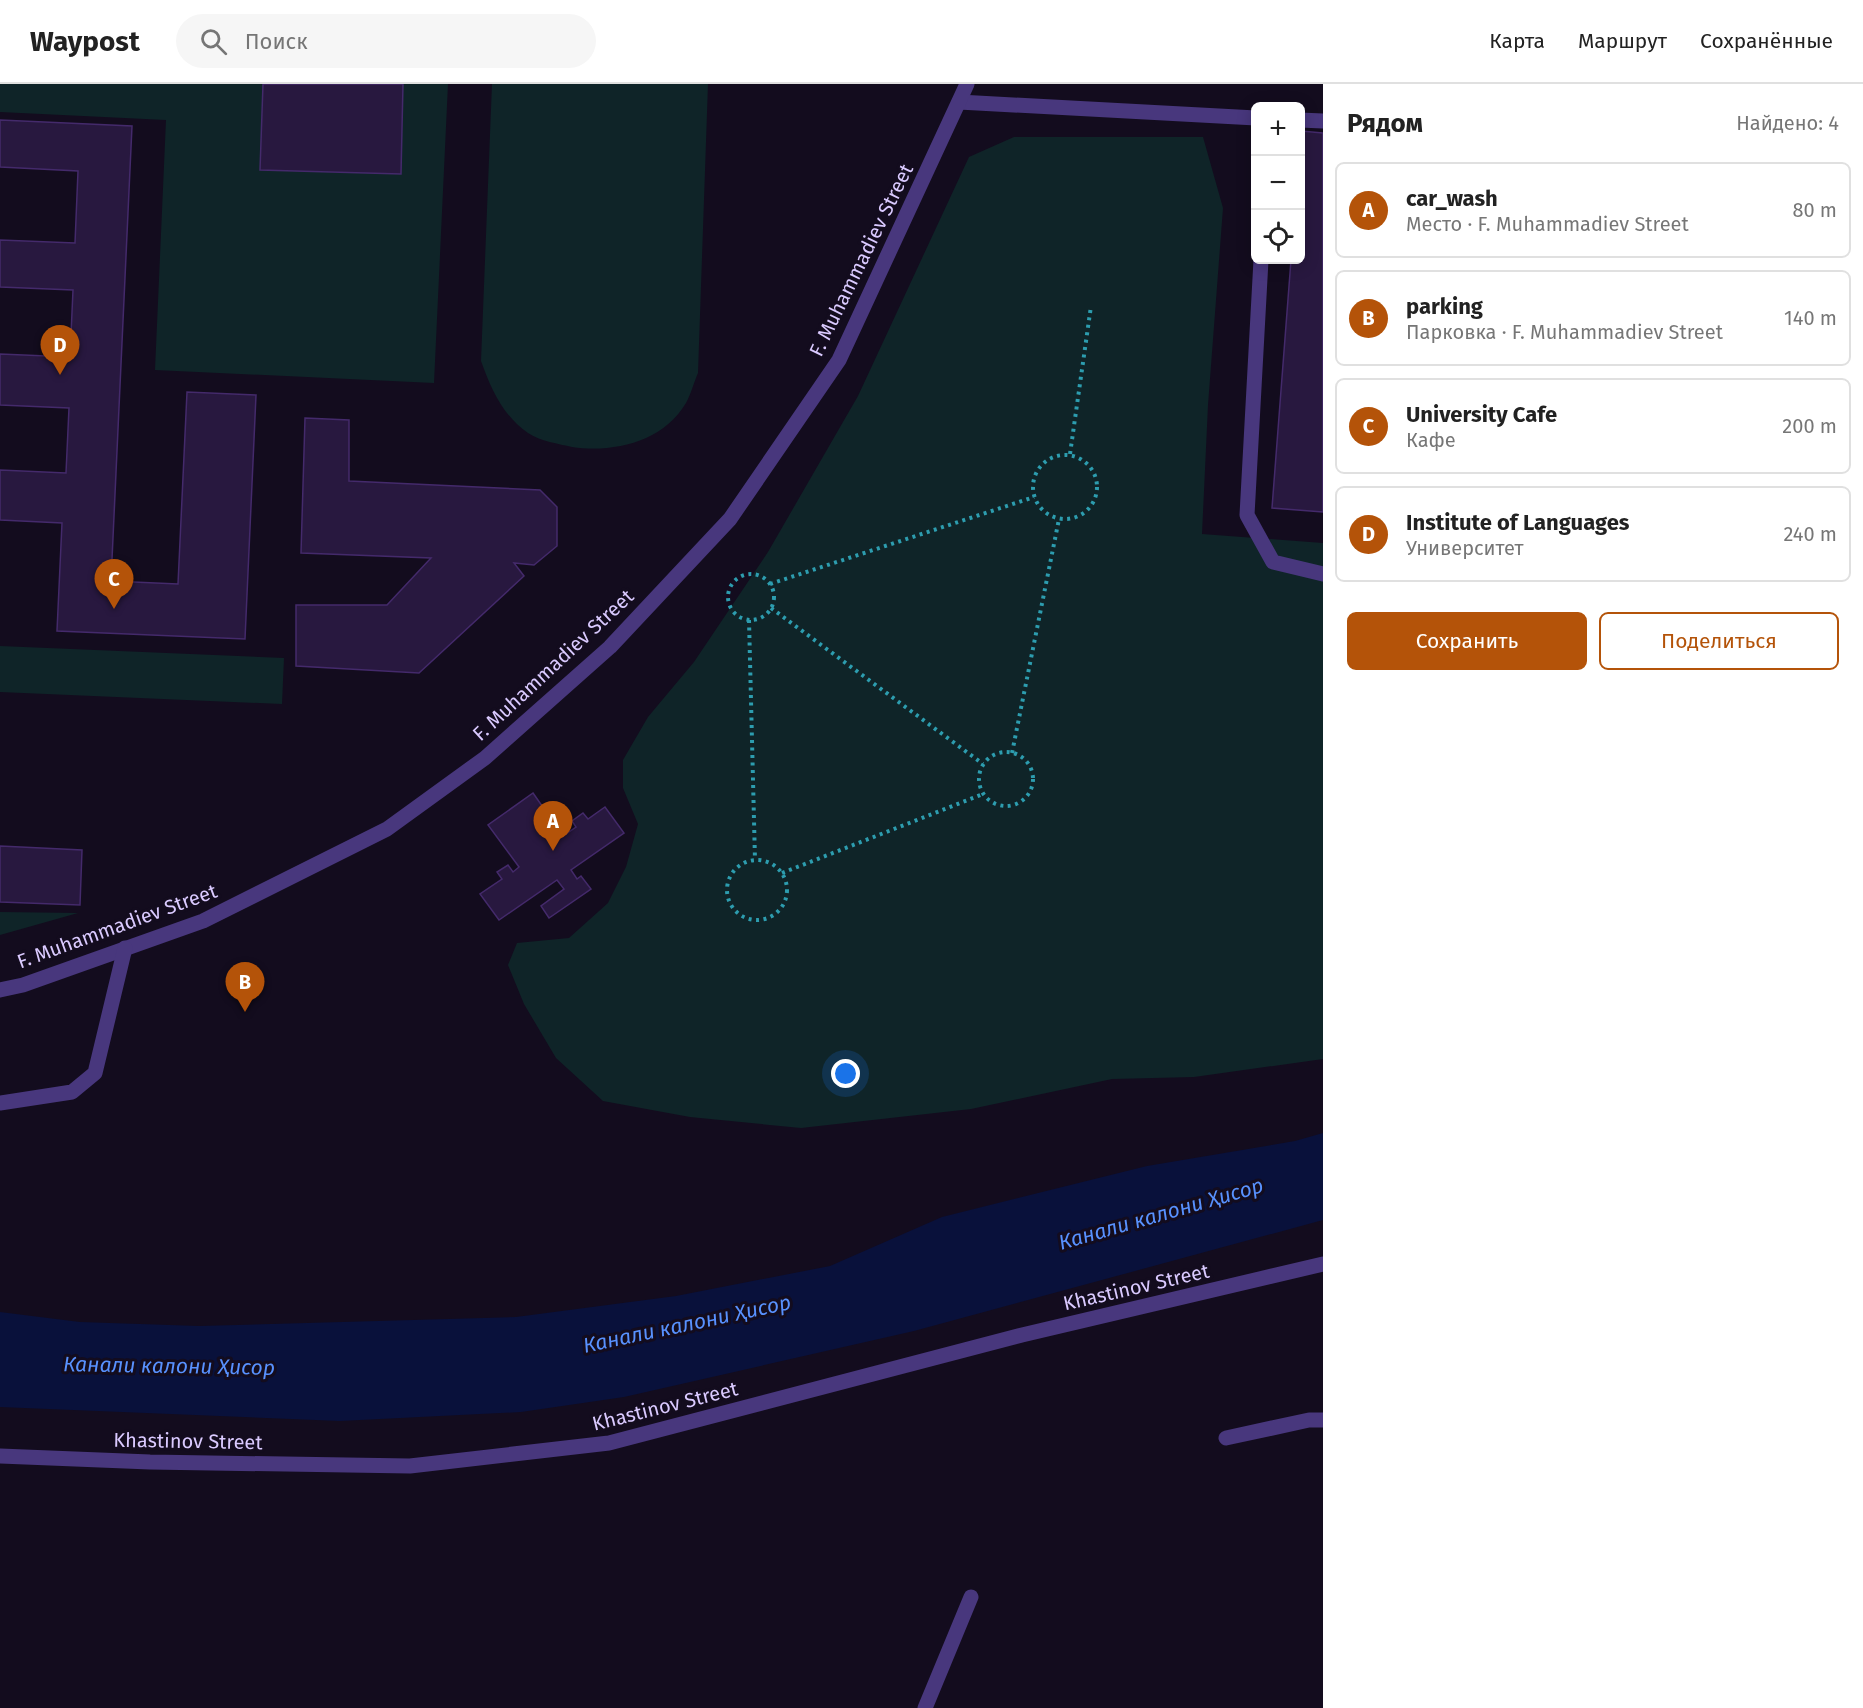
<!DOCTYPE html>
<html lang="ru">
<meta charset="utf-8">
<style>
:root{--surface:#fff;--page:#f6f6f6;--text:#222;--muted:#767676;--line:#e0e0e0;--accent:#b45309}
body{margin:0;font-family:"Fira Sans",sans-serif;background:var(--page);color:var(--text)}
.controls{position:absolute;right:18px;top:18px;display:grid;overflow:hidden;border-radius:9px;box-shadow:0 3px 15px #0003}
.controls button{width:54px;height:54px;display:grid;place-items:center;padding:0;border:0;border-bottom:2px solid var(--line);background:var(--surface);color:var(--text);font:30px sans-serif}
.you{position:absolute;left:846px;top:990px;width:21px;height:21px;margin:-15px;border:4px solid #fff;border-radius:50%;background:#1a73e8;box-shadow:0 0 0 9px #1a73e833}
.badge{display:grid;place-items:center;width:39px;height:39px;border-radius:50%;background:var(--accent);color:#fff;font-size:20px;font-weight:700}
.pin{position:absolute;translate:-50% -50px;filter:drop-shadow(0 2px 3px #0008)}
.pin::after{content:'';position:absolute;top:32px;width:21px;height:18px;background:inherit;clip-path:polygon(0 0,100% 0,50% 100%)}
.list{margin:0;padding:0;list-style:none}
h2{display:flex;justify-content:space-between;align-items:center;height:78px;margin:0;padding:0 24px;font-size:26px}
h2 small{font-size:20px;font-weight:400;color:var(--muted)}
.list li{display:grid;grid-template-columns:39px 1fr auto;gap:18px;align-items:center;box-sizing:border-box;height:96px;margin:0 12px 12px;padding:0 12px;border:2px solid var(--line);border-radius:9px}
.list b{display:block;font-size:22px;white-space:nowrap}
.list p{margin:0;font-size:20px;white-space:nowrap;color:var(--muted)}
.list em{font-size:20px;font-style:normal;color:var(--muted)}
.actions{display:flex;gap:12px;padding:18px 24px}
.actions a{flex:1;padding:14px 0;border:2px solid var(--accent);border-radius:9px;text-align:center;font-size:21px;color:var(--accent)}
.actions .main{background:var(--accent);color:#fff}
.icon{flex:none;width:33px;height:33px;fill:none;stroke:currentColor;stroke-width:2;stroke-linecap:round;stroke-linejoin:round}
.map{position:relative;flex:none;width:1323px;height:1624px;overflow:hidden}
header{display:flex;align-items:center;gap:36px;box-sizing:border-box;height:84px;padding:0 30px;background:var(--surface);border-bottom:2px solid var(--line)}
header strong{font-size:28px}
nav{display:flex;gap:33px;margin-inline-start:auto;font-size:21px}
.search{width:420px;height:54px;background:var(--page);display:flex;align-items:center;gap:15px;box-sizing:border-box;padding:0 21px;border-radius:33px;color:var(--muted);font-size:22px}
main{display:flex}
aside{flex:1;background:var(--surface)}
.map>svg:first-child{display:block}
.green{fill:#0f2428}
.water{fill:#09113b}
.building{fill:#28183f;stroke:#442a6b;stroke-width:1.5}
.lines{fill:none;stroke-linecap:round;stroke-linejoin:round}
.path{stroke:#2d9daf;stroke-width:4;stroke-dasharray:3 4.5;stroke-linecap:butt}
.minor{stroke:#48377d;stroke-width:15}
.labels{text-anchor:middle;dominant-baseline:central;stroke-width:6;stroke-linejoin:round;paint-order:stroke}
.street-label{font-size:20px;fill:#dacaff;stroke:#130c1e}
.water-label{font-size:21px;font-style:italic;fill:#5891fe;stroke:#130c1e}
</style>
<header>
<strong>Waypost</strong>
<div class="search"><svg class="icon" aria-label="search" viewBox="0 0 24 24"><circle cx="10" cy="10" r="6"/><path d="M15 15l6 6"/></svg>Поиск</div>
<nav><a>Карта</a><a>Маршрут</a><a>Сохранённые</a></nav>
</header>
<main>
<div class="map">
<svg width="1323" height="1624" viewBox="0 0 1323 1624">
<rect width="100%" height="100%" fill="#130c1e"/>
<g class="green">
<path d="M0,0H448L434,299L155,286L166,36L0,28Z"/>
<path d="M492,0H708L698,289C694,298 691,310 686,319C663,358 614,369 572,363C559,360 540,357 528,349C503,332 491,305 481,277Z"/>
<path d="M1014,53H1203L1223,124L1208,321L1202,450L1323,459V975L1194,993L1112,995L971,1025L801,1044L690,1033L603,1017L556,974L524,920L508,881L517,859L569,854L608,819L626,783L638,740L623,704V676L648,633L694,578L768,468L858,312L969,73Z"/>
<path d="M0,562L284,574L282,620L0,608Z"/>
<path d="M0,828L78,829L0,851Z"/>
</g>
<path class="water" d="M1323,1049V1136L914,1247L624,1313L521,1328L340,1337L0,1323V1228L80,1238L199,1242L516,1233L676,1212L830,1182L942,1133L1147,1082L1295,1057Z"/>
<g class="building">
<path d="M263,0H403L401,90L260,86Z"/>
<path d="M0,36L132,42L111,497L178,500L187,308L256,311L245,555L57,547L62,439L0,436V386L66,389L69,324L0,321V270L70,273L73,206L0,203V156L75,159L78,87L0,83Z"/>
<path d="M1301,47L1323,49V428L1272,424L1291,176H1300Z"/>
<path d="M305,334L349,336V397L540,406L557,423V462L534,481L514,479L524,492L419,589L296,582V521H387L431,474L301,469Z"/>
<path d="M533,709L563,752L576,743L572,737L583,729L588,735L605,723L624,749L571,786L577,795L581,792L591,805L549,834L541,822L564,805L557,796L499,836L480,810L502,795L497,788L508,781L513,788L519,783L488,741Z"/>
<path d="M0,762L82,766L80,821L0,818Z"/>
</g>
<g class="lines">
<g class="path">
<path d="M1070,370L1091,222"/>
<circle cx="1065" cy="403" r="32"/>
<circle cx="751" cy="513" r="23"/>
<path d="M770,500L1034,413"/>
<path d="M771,524L983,680"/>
<path d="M749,536L755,776"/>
<circle cx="1006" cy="695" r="27"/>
<path d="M1012,669L1059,435"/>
<circle cx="757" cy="806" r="30"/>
<path d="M782,789L983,710"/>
</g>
<g class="minor">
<path d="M959,18L1256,34"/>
<path d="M1300,36L1323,37"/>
<path d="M1261,176L1247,431L1273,478L1323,490"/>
<path d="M0,906L23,901L203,837L387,745L485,674L610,563L730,435L839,276L967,0"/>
<path d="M0,1019L72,1008L95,989L125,864"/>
<path d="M1226,1354L1309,1336H1323"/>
<path d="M0,1372L150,1378L410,1382L609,1359L1022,1251L1323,1180"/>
<path d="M925,1624L971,1513"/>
</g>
</g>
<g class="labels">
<g class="street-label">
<text transform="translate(861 176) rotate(-64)">F. Muhammadiev Street</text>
<text transform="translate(553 581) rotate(-43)">F. Muhammadiev Street</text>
<text transform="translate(117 842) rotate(-20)">F. Muhammadiev Street</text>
<text transform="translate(1136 1203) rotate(-13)">Khastinov Street</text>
<text transform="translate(665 1322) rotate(-14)">Khastinov Street</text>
<text transform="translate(188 1357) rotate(1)">Khastinov Street</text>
</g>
<g class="water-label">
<text transform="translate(1161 1130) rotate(-16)">Канали калони Ҳисор</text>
<text transform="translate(687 1240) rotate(-12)">Канали калони Ҳисор</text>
<text transform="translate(169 1282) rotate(1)">Канали калони Ҳисор</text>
</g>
</g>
</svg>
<div class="controls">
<button>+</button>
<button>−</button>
<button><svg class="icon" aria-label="locate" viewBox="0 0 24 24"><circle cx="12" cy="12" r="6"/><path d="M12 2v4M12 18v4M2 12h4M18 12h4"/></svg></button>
</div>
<div class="you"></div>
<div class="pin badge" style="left:553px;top:767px">A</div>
<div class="pin badge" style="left:245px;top:928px">B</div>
<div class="pin badge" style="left:114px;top:525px">C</div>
<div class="pin badge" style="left:60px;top:291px">D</div>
</div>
<aside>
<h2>Рядом<small>Найдено: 4</small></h2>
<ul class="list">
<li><span class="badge">A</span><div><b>car_wash</b><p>Место · F. Muhammadiev Street</p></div><em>80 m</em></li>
<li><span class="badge">B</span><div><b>parking</b><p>Парковка · F. Muhammadiev Street</p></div><em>140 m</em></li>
<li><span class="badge">C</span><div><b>University Cafe</b><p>Кафе</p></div><em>200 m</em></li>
<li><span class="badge">D</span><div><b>Institute of Languages</b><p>Университет</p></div><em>240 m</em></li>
</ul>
<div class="actions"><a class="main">Сохранить</a><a>Поделиться</a></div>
</aside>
</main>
